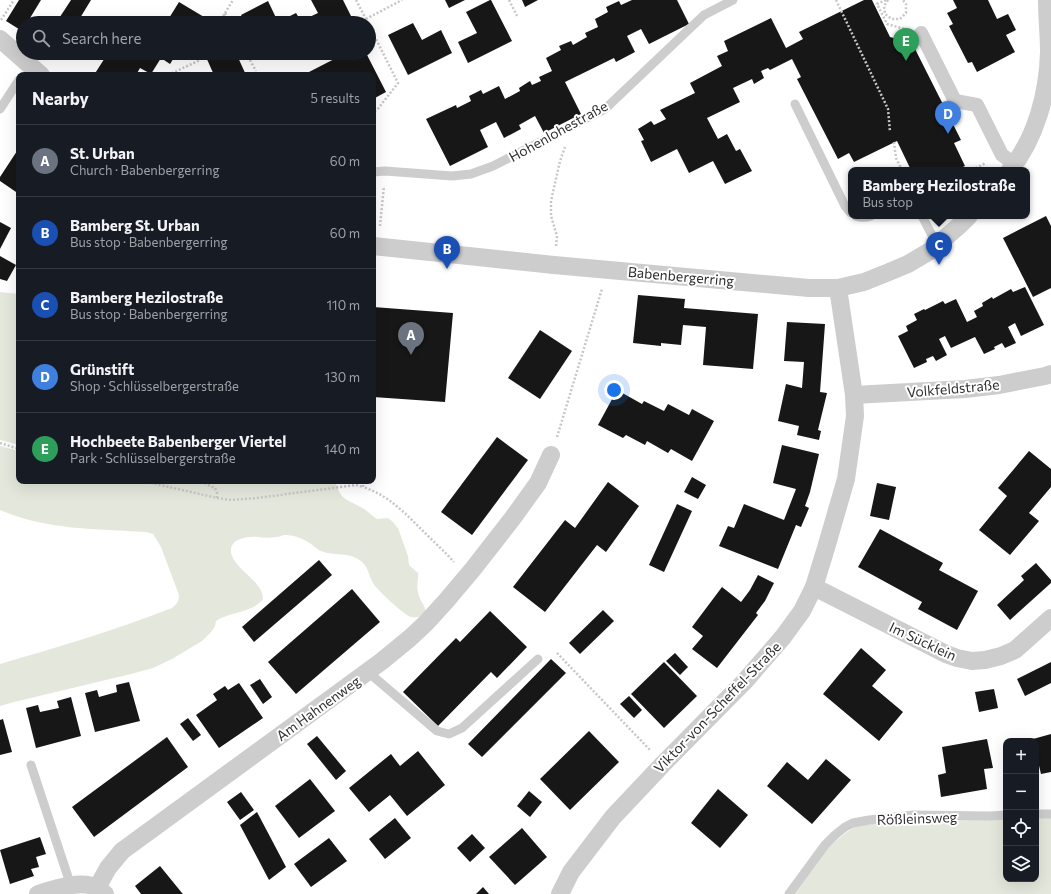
<!DOCTYPE html>
<meta charset="utf-8">
<style>
:root{--surface:#171b24;--page:#20242c;--text:#f1f3f6;--muted:#9ea1a6;--line:#363941;--accent:#d4445d}
body{margin:0;font-family:Commissioner,sans-serif;background:var(--page);color:var(--text)}
.controls{position:absolute;right:12px;bottom:12px;display:grid;overflow:hidden;border-radius:8px;box-shadow:0 4px 16px #0002}
.controls button{width:36px;height:36px;display:grid;place-items:center;padding:0;border:0;border-bottom:1px solid var(--line);background:var(--surface);color:var(--text);font:20px sans-serif}
.you{position:absolute;left:614px;top:390px;width:14px;height:14px;margin:-10px;border:3px solid #fff;border-radius:50%;background:#1a73e8;box-shadow:0 0 0 6px #1a73e833}
.badge{display:grid;place-items:center;width:26px;height:26px;border-radius:50%;background:var(--accent);color:#fff;font-size:13px;font-weight:700}
.pin{position:absolute;translate:-50% -33px;filter:drop-shadow(0 1px 2px #0008)}
.pin::after{content:'';position:absolute;top:21px;width:14px;height:12px;background:inherit;clip-path:polygon(0 0,100% 0,50% 100%)}
.popup{position:absolute;left:848px;top:167px;width:182px;height:52px;box-sizing:border-box;display:grid;place-content:center;border-radius:8px;background:var(--surface);filter:drop-shadow(0 1px 3px #0005);font-size:13px;white-space:nowrap;color:var(--muted)}
.popup b{font-size:15px;color:var(--text)}
.popup::after{content:'';position:absolute;left:50%;top:100%;margin-left:-8px;border:8px solid transparent;border-top-color:var(--surface)}
.list{margin:0;padding:0;list-style:none}
h2{display:flex;justify-content:space-between;align-items:center;height:52px;margin:0;padding:0 16px;font-size:17px}
h2 small{font-size:13px;font-weight:400;color:var(--muted)}
.list li{display:grid;grid-template-columns:26px 1fr auto;gap:12px;align-items:center;box-sizing:border-box;height:72px;padding:0 16px;border-top:1px solid var(--line)}
.list b{display:block;font-size:15px;white-space:nowrap}
.list p{margin:0;font-size:13px;white-space:nowrap;color:var(--muted)}
.list em{font-size:13px;font-style:normal;color:var(--muted)}
.icon{flex:none;width:22px;height:22px;fill:none;stroke:currentColor;stroke-width:2;stroke-linecap:round;stroke-linejoin:round}
.map{position:relative;flex:none;width:1051px;height:894px;overflow:hidden}
.search{position:absolute;background:var(--surface);box-shadow:0 4px 16px #0002;left:16px;top:16px;width:360px;height:44px;display:flex;align-items:center;gap:10px;box-sizing:border-box;padding:0 14px;border-radius:22px;color:var(--muted);font-size:15px}
.panel{position:absolute;background:var(--surface);box-shadow:0 4px 16px #0002;left:16px;top:72px;width:360px;height:412px;border-radius:8px}
.map>svg:first-child{display:block}
.green{fill:#e4e8dc}
.building{fill:#171717}
.lines{fill:none;stroke-linecap:round;stroke-linejoin:round}
.path{stroke:#c7c7c7;stroke-width:2.5;stroke-dasharray:2 2;stroke-linecap:butt}
.service{stroke:#cdcdcd;stroke-width:9}
.pedestrian{stroke:#cdcdcd;stroke-width:14}
.minor{stroke:#cdcdcd;stroke-width:18}
.labels{text-anchor:middle;dominant-baseline:central;stroke-width:4;stroke-linejoin:round;paint-order:stroke}
.street-label{font-size:14px;fill:#303030;stroke:#fff}
</style>
<div class="map">
<svg width="1051" height="894" viewBox="0 0 1051 894">
<rect width="100%" height="100%" fill="#fff"/>
<g class="green">
<path d="M0,292L19,294V445L0,440Z"/>
<path d="M0,446L19,451V481H335C341,502 348,499 364,509C369,512 372,516 377,519L388,518L392,521L398,528L408,556L409,565L418,573C419,579 416,585 418,592C419,600 425,604 426,613L423,616C419,617 415,618 411,617C404,615 377,590 373,583C369,576 368,567 362,562C351,552 337,556 324,552C319,551 315,547 311,544C304,539 295,535 285,535C282,535 280,537 277,537C271,538 264,538 258,537C250,536 231,538 231,550C230,567 263,580 263,599C253,613 229,612 216,621L215,626L212,631L202,641L172,659L153,668L131,674L14,702L0,706V664C59,647 115,630 172,608C177,604 179,601 179,595L161,547L153,534L146,532C97,529 46,530 0,510Z"/>
<path d="M1036,818H1051V894H792C810,869 829,841 857,826L909,819H1006V879H1036Z"/>
</g>
<g class="building">
<path d="M19,0H41L27,23H23L22,31L6,21Z"/>
<path d="M71,0H91L77,23H56Z"/>
<path d="M311,0H343L354,22L352,23H245L241,15L268,1L278,22L296,13L301,21L318,13Z"/>
<path d="M445,0H465L449,8Z"/>
<path d="M490,0H491L512,41L468,63L458,42L477,33L466,12Z"/>
<path d="M522,0H538L525,7Z"/>
<path d="M632,0H677L689,24L649,44L641,29L627,36L635,52L616,62L614,58L565,82L581,114L544,133L535,116L519,125L521,129L504,138L496,122L480,130L488,147L450,166L426,119L456,105L457,108L471,101L469,96L481,90L483,94L499,86L505,99L520,91L519,88L530,81L532,85L541,81L539,77L552,71L546,58L561,50L559,46L571,41L573,45L587,37L585,33L598,27L595,19L608,12L606,7L619,1L621,5Z"/>
<path d="M864,0H872L890,37L912,43L961,140L954,143L965,166L956,170H906L910,168L897,141L854,162L849,153L838,159L797,79L801,77L792,59L770,70L768,68L761,71L764,78L754,84L752,79L733,88L740,102L707,118L718,139L727,134L736,151L740,149L752,171L725,184L713,161L689,173L677,149L651,162L641,141L644,140L638,129L651,121L654,125L666,119L660,110L695,93L690,83L722,66L717,56L728,51L724,41L771,18L786,48L803,39L799,32Z"/>
<path d="M953,0H988L997,19L1008,14L1016,30L1006,35L1015,52L977,72L972,62L968,63L949,26L953,24L947,13L957,8Z"/>
<path d="M179,2L209,20L208,23H166Z"/>
<path d="M413,23L422,40L441,30L452,53L408,75L388,35Z"/>
<path d="M108,53H117L120,55L122,53H177L170,64L161,58L151,74L140,68L136,75H94Z"/>
<path d="M213,53H236L246,75H214L206,57Z"/>
<path d="M346,53H350L352,58L362,53H366L386,92L373,99V75H311L309,72Z"/>
<path d="M19,148V194L0,181V177Z"/>
<path d="M1046,216L1051,226V288L1033,297L1003,238Z"/>
<path d="M0,222L11,228L0,249Z"/>
<path d="M0,256L16,265L7,281L0,279Z"/>
<path d="M1025,287L1044,325L1021,336L1015,323L1008,327L1016,343L1005,348L1002,343L994,347L995,349L984,354L975,337L951,348L945,336L939,339L947,355L936,361L933,356L926,359L927,362L914,368L898,336L908,331L906,326L917,320L914,314L924,309L925,310L943,301L945,304L956,299L967,322L977,317L974,311L983,306L982,303L992,297L993,299L1011,289L1013,292Z"/>
<path d="M638,295L685,299L684,308L758,314L753,369L703,365L706,327L683,325L681,345L661,343V346L633,343Z"/>
<path d="M373,307L453,313L445,402L373,397Z"/>
<path d="M787,322L825,324L820,392L827,393L818,430L821,431L819,440L797,435L799,426L778,421L786,384L802,388L804,362L784,361Z"/>
<path d="M540,330L572,351L540,399L508,378Z"/>
<path d="M617,390L642,404L644,401L664,411L668,404L689,415L692,409L714,421L692,461L671,449L668,453L647,441L645,445L626,435L623,438L598,425Z"/>
<path d="M497,437L528,460L472,535L441,512Z"/>
<path d="M782,445L819,454L810,492L805,506L809,508L801,527L796,525L778,569L719,546L728,526L734,528L744,504L784,520L796,489L773,483Z"/>
<path d="M1029,451L1051,469V487L1029,513L1039,521L1010,555L979,530L1007,496L998,488Z"/>
<path d="M692,477L706,485L698,499L684,492Z"/>
<path d="M608,482L639,506L606,552L597,545L545,612L513,587L565,520L575,528Z"/>
<path d="M877,483L896,487L889,520L870,516Z"/>
<path d="M677,504L692,511L664,572L649,565Z"/>
<path d="M880,529L943,563L939,570L978,591L957,630L918,609L922,602L858,567Z"/>
<path d="M319,560L332,575L254,642L242,627Z"/>
<path d="M1036,563L1051,580V583L1010,620L997,605L1024,580L1021,576Z"/>
<path d="M758,575L774,583L765,601L756,613L758,615L717,668L692,649L703,636L692,627L722,587L741,602L750,590Z"/>
<path d="M352,589L380,622L296,694L268,662Z"/>
<path d="M603,610L614,621L580,654L569,643Z"/>
<path d="M490,611L527,647L497,678L491,672L438,726L403,692L456,638L460,642Z"/>
<path d="M861,648L886,670L872,686L903,712L879,741L823,694Z"/>
<path d="M675,653L688,667L680,675L666,661Z"/>
<path d="M551,659L566,673L482,757L468,744Z"/>
<path d="M664,662L697,696L664,728L631,694Z"/>
<path d="M1051,662V683L1025,696L1017,679Z"/>
<path d="M260,679L272,697L263,704L250,685Z"/>
<path d="M129,682L140,721L95,732L85,693L97,690L99,697L117,692L116,685Z"/>
<path d="M239,683L263,718L219,748L196,715L217,700L213,694L225,686L228,690Z"/>
<path d="M994,689L998,708L979,712L975,692Z"/>
<path d="M629,696L642,710L634,718L620,704Z"/>
<path d="M71,697L81,736L36,748L26,708L38,705L40,712L59,708L57,701Z"/>
<path d="M188,718L201,735L193,741L180,724Z"/>
<path d="M3,719L12,752L0,755V720Z"/>
<path d="M589,731L619,762L570,810L540,779Z"/>
<path d="M1051,734V772L1041,774L1036,753V741H1033V739Z"/>
<path d="M317,736L346,771L336,780L307,744Z"/>
<path d="M167,737L188,767L94,837L72,807Z"/>
<path d="M987,739L993,768L984,769L987,789L941,797L938,775L946,773L942,747Z"/>
<path d="M418,751L445,785L407,816L390,795L369,812L349,788L391,754L400,766Z"/>
<path d="M826,759L851,780L812,824L767,786L787,762L808,780Z"/>
<path d="M310,779L335,811L299,838L275,806Z"/>
<path d="M718,789L748,815L720,848L691,823Z"/>
<path d="M529,791L542,802L530,817L517,806Z"/>
<path d="M241,792L254,810L240,820L227,802Z"/>
<path d="M257,812L286,867L269,880L240,825Z"/>
<path d="M395,818L411,838L385,859L369,839Z"/>
<path d="M522,828L547,857L515,885L489,857Z"/>
<path d="M472,834L485,848L470,862L457,848Z"/>
<path d="M40,837L46,854L36,857L39,867L31,869L34,876L10,884L0,850Z"/>
<path d="M329,838L347,861L311,887L294,864Z"/>
<path d="M160,866L182,893L183,894H141L135,886Z"/>
<path d="M483,887L489,894H476Z"/>
</g>
<g class="lines">
<g class="path">
<path d="M356,0L368,23"/>
<path d="M509,0L517,16"/>
<path d="M836,0L888,109L890,132"/>
<path d="M886,0L877,4L887,24L905,29"/>
<path d="M888,0L884,6L885,14L892,19H900L906,13V4L903,0"/>
<path d="M225,13L233,0"/>
<path d="M366,19L402,0"/>
<path d="M1,20L14,0"/>
<path d="M219,23L225,13L230,23"/>
<path d="M369,25L398,83L377,110L373,112"/>
<path d="M246,53L256,71"/>
<path d="M168,75L198,61L202,53"/>
<path d="M894,142L896,158L902,170"/>
<path d="M972,170L986,163"/>
<path d="M380,226L384,186"/>
<path d="M556,246L557,236L551,216V201L560,161L565,147"/>
<path d="M557,437L602,289"/>
<path d="M0,443L19,449"/>
<path d="M143,481L217,498L231,500L257,498L356,485L363,487"/>
<path d="M201,481L208,485L215,488L217,493V498"/>
<path d="M363,481V487C388,495 405,513 423,531C433,541 444,551 454,562"/>
<path d="M557,653L650,750"/>
</g>
<g class="service">
<path d="M795,104L845,206L851,213"/>
<path d="M0,109L19,80"/>
<path d="M373,172L385,171L452,176L471,174L493,166L605,109L704,15L733,0"/>
<path d="M856,216C861,218 865,218 871,216"/>
<path d="M922,216L937,245"/>
<path d="M368,672L437,731L449,734L462,728L538,659"/>
<path d="M31,765L71,886"/>
<path d="M1036,814H1051"/>
<path d="M789,894L825,845L835,835L845,827L853,823L869,820L913,815L990,816L1006,815"/>
</g>
<path class="pedestrian" d="M921,33L955,101L977,105L1002,155L1015,164"/>
<g class="minor">
<path d="M0,39L41,75"/>
<path d="M1010,170C1036,138 1048,93 1049,52C1049,35 1047,17 1047,0"/>
<path d="M373,246L554,265L809,288H838L864,282L889,272L908,264L930,251L961,224L969,216"/>
<path d="M854,395L965,389L999,385L1045,376L1051,374"/>
<path d="M814,587L946,654L957,658L972,661L985,660L1001,656L1015,650L1051,618"/>
<path d="M97,888L108,868L122,851L382,661L410,638L426,623L446,601L473,569L512,519L538,483L551,455"/>
<path d="M38,894C54,889 82,879 97,888C100,889 102,892 105,894"/>
<path d="M560,894L571,872L613,817L663,764L745,681L783,637L802,611L814,587L826,548L846,479L855,416L854,395L838,288"/>
</g>
</g>
<g class="labels">
<g class="street-label">
<text transform="translate(558 131) rotate(-29)">Hohenlohestraße</text>
<text transform="translate(681 276) rotate(5)">Babenbergerring</text>
<text transform="translate(953 388) rotate(-5)">Volkfeldstraße</text>
<text transform="translate(923 641) rotate(25)">Im Sücklein</text>
<text transform="translate(717 707) rotate(-46)">Viktor-von-Scheffel-Straße</text>
<text transform="translate(318 708) rotate(-36)">Am Hahnenweg</text>
<text transform="translate(917 818) rotate(-2)">Rößleinsweg</text>
</g>
</g>
</svg>
<div class="controls">
<button>+</button>
<button>−</button>
<button><svg class="icon" aria-label="locate" viewBox="0 0 24 24"><circle cx="12" cy="12" r="6"/><path d="M12 2v4M12 18v4M2 12h4M18 12h4"/></svg></button>
<button><svg class="icon" aria-label="layers" viewBox="0 0 24 24"><path d="M12 4l9 5-9 5-9-5zM3 14l9 5 9-5"/></svg></button>
</div>
<div class="you"></div>
<div class="pin badge" style="left:411px;top:355px;background:#6b7280">A</div>
<div class="pin badge" style="left:447px;top:269px;background:#1a4fb4">B</div>
<div class="pin badge" style="left:939px;top:265px;background:#1a4fb4">C</div>
<div class="popup"><b>Bamberg Hezilostraße</b>Bus stop</div>
<div class="pin badge" style="left:948px;top:134px;background:#3f7fe0">D</div>
<div class="pin badge" style="left:906px;top:61px;background:#2e9e5b">E</div>
<div class="search"><svg class="icon" aria-label="search" viewBox="0 0 24 24"><circle cx="10" cy="10" r="6"/><path d="M15 15l6 6"/></svg>Search here</div>
<section class="panel">
<h2>Nearby<small>5 results</small></h2>
<ul class="list">
<li><span class="badge" style="background:#6b7280">A</span><div><b>St. Urban</b><p>Church · Babenbergerring</p></div><em>60 m</em></li>
<li><span class="badge" style="background:#1a4fb4">B</span><div><b>Bamberg St. Urban</b><p>Bus stop · Babenbergerring</p></div><em>60 m</em></li>
<li><span class="badge" style="background:#1a4fb4">C</span><div><b>Bamberg Hezilostraße</b><p>Bus stop · Babenbergerring</p></div><em>110 m</em></li>
<li><span class="badge" style="background:#3f7fe0">D</span><div><b>Grünstift</b><p>Shop · Schlüsselbergerstraße</p></div><em>130 m</em></li>
<li><span class="badge" style="background:#2e9e5b">E</span><div><b>Hochbeete Babenberger Viertel</b><p>Park · Schlüsselbergerstraße</p></div><em>140 m</em></li>
</ul>
</section>
</div>
